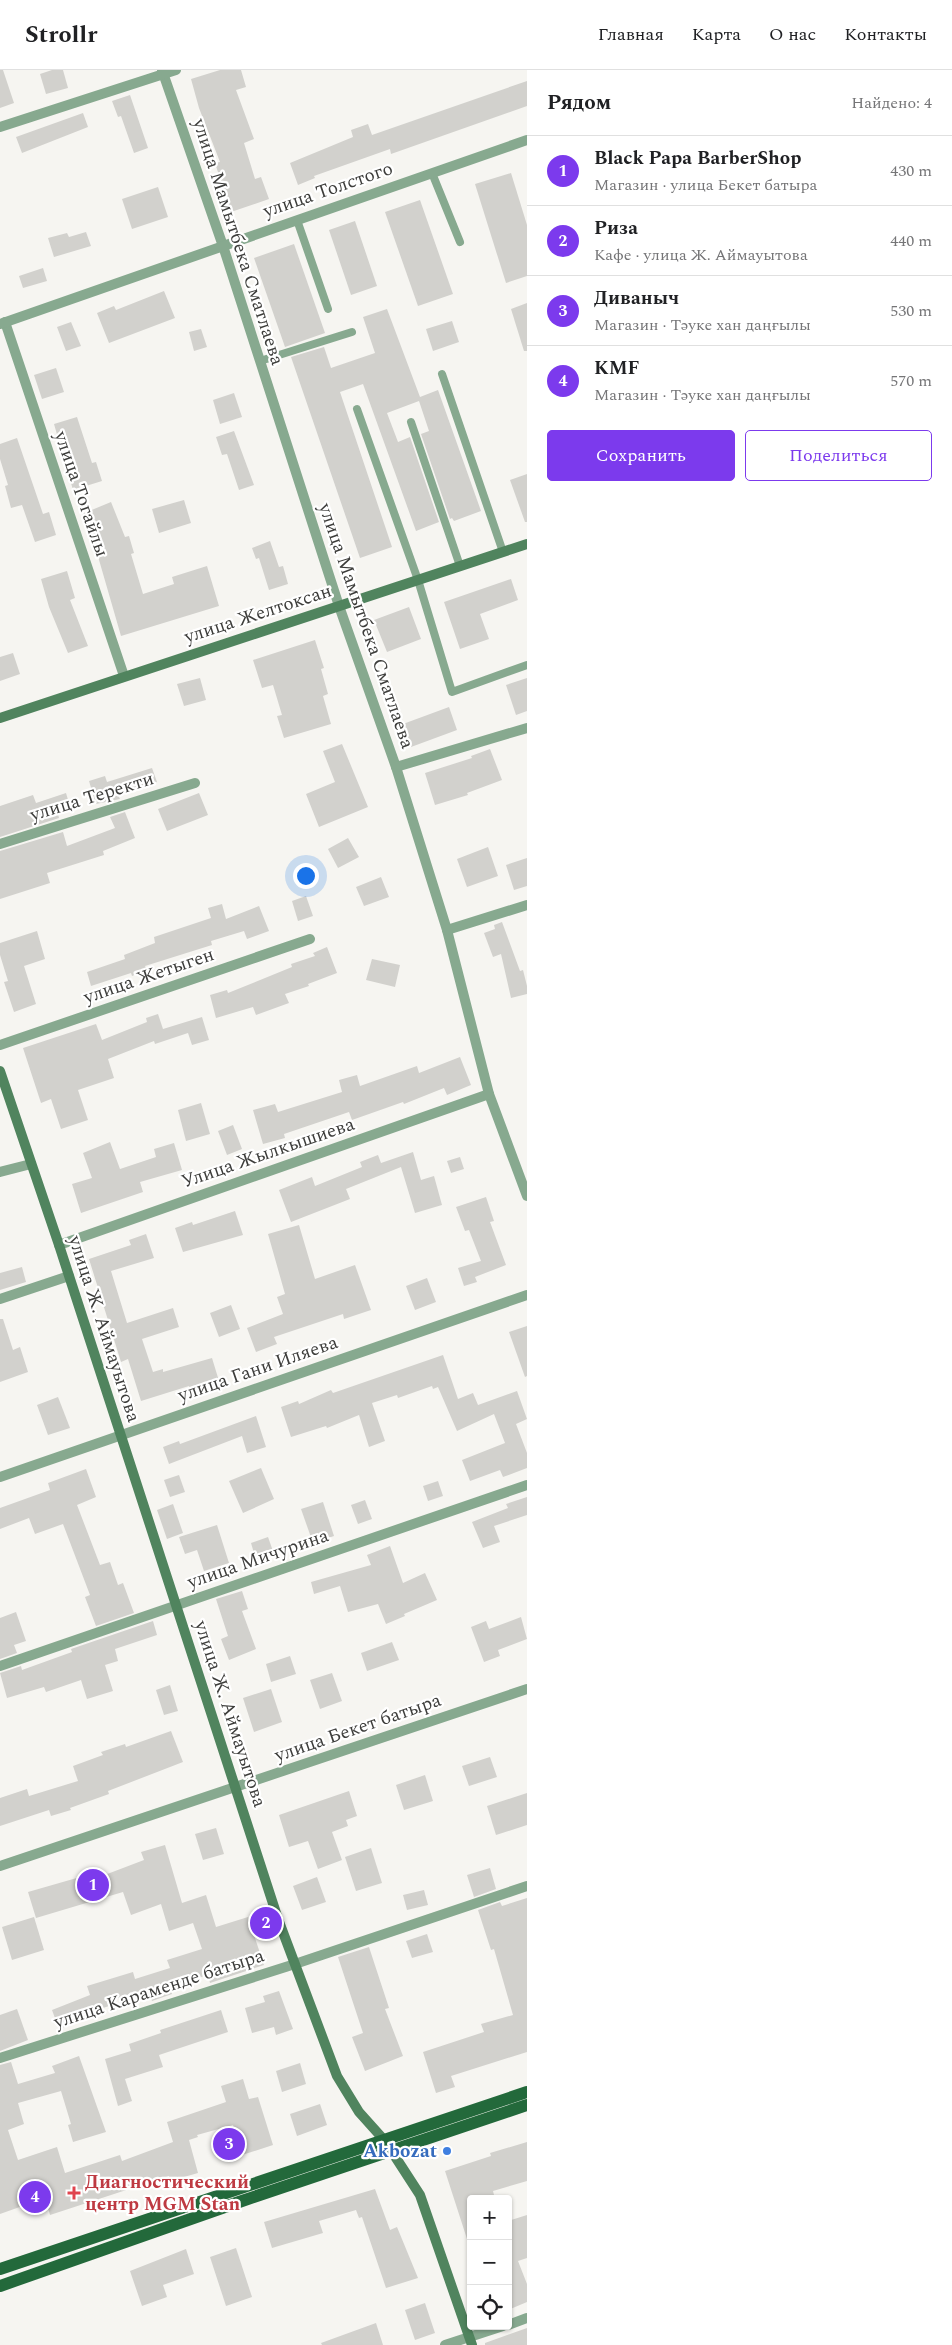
<!DOCTYPE html>
<html lang="ru">
<meta charset="utf-8">
<style>
:root{--surface:#fff;--page:#f2f2f2;--text:#202124;--muted:#757577;--line:#e0e0e0;--accent:#7c3aed}
body{margin:0;font-family:Spectral,serif;background:var(--page);color:var(--text)}
.controls{position:absolute;right:15px;bottom:15px;display:grid;overflow:hidden;border-radius:5px;box-shadow:0 1px 4px #0004}
.controls button{width:45px;height:45px;display:grid;place-items:center;padding:0;border:0;border-bottom:1px solid var(--line);background:var(--surface);color:var(--text);font:25px sans-serif}
.you{position:absolute;left:305px;top:805px;width:18px;height:18px;margin:-12px;border:4px solid #fff;border-radius:50%;background:#1a73e8;box-shadow:0 0 0 8px #1a73e833}
.badge{display:grid;place-items:center;width:32px;height:32px;border-radius:50%;background:var(--accent);color:#fff;font-size:16px;font-weight:700}
.pin{position:absolute;translate:-50% -50%;border:2px solid #fff;box-shadow:0 1px 5px #0006}
.list{margin:0;padding:0;list-style:none}
h2{display:flex;justify-content:space-between;align-items:center;height:65px;margin:0;padding:0 20px;font-size:21px}
h2 small{font-size:16px;font-weight:400;color:var(--muted)}
.list li{display:grid;grid-template-columns:32px 1fr auto;gap:15px;align-items:center;box-sizing:border-box;height:70px;padding:0 20px;border-top:1px solid var(--line)}
.list b{display:block;font-size:19px;white-space:nowrap}
.list p{margin:0;font-size:16px;white-space:nowrap;color:var(--muted)}
.list em{font-size:16px;font-style:normal;color:var(--muted)}
.actions{display:flex;gap:10px;padding:15px 20px}
.actions a{flex:1;padding:11px 0;border:1px solid var(--accent);border-radius:5px;text-align:center;font-size:18px;color:var(--accent)}
.actions .main{background:var(--accent);color:#fff}
.icon{flex:none;width:28px;height:28px;fill:none;stroke:currentColor;stroke-width:2;stroke-linecap:round;stroke-linejoin:round}
.map{position:relative;flex:none;width:527px;height:2275px;overflow:hidden}
header{display:flex;align-items:center;gap:30px;box-sizing:border-box;height:70px;padding:0 25px;background:var(--surface);border-bottom:1px solid var(--line)}
header strong{font-size:24px}
nav{display:flex;gap:28px;margin-inline-start:auto;font-size:18px}
main{display:flex}
aside{flex:1;background:var(--surface)}
.map>svg:first-child{display:block}
.building{fill:#d2d1cd}
.lines{fill:none;stroke-linecap:round;stroke-linejoin:round}
.lane{stroke:#87a98f;stroke-width:8}
.street{stroke:#87a98f;stroke-width:10}
.secondary{stroke:#50845e;stroke-width:10}
.primary{stroke:#23693b;stroke-width:12}
.shop-dot{fill:#3f7fe0;stroke:#fff;stroke-width:2}
.health-dot{fill:#e0444e;stroke:#fff;stroke-width:2}
.labels{text-anchor:middle;dominant-baseline:central;stroke-width:4.5;stroke-linejoin:round;paint-order:stroke}
.street-label{font-size:19px;fill:#3d3d3b;stroke:#fff}
.shop-label{font-size:19px;font-weight:bold;fill:#366cbe;stroke:#fff;text-anchor:end}
.health-label{font-size:19px;font-weight:bold;fill:#be3a42;stroke:#fff;text-anchor:start}
</style>
<header>
<strong>Strollr</strong>
<nav><a>Главная</a><a>Карта</a><a>О нас</a><a>Контакты</a></nav>
</header>
<main>
<div class="map">
<svg width="527" height="2275" viewBox="0 0 527 2275">
<rect width="100%" height="100%" fill="#f6f5f1"/>
<g class="building">
<path d="M0,0H3L14,33L0,38Z"/>
<path d="M52,0H63L68,18L46,24L40,4Z"/>
<path d="M220,0H241L246,17L236,20L254,69L244,73L255,109L261,107L269,129L231,142L215,93L220,92L199,38L191,9Z"/>
<path d="M527,11V36L391,84L390,79L314,106L315,108L298,115L290,93L353,67L351,60L368,54L372,65Z"/>
<path d="M130,25L148,78L134,83L121,46L118,47L112,31Z"/>
<path d="M83,43L88,57L22,83L16,67Z"/>
<path d="M511,103L527,155V206L506,213L475,114Z"/>
<path d="M158,117L168,147L132,159L122,129Z"/>
<path d="M420,130L453,224L418,236L385,142Z"/>
<path d="M355,151L377,216L351,225L329,160Z"/>
<path d="M86,162L91,176L54,187L48,168L67,163L69,167Z"/>
<path d="M294,174L325,263L285,277L254,188Z"/>
<path d="M43,198L47,211L23,218L19,206Z"/>
<path d="M164,221L175,248L109,273L97,243L114,236L116,240Z"/>
<path d="M527,233V281H524L511,239Z"/>
<path d="M387,239L420,327L438,320L481,441L454,451L452,448L450,449L421,364L429,361L419,331L387,343L398,372L410,367L439,452L416,461L363,314L340,322L392,477L360,488L291,287L324,277L331,298L375,283L363,247Z"/>
<path d="M452,251L459,272L433,281L426,259Z"/>
<path d="M71,252L81,276L66,281L57,257Z"/>
<path d="M201,259L207,277L194,281L189,262Z"/>
<path d="M56,298L64,322L42,329L34,305Z"/>
<path d="M234,323L242,347L220,354L213,330Z"/>
<path d="M77,347L92,393L96,392L102,411L73,420L54,354Z"/>
<path d="M234,361L254,415L239,420L227,384L222,385L216,367Z"/>
<path d="M17,368L43,444L49,442L56,465L35,472L22,435L11,438L5,416L8,415L0,389V374Z"/>
<path d="M527,404V452H525L510,410Z"/>
<path d="M184,430L191,453L159,463L152,439Z"/>
<path d="M111,432L125,467L129,466L134,483L131,484L143,524L174,514L172,507L207,496L219,536L121,566L95,476L82,444Z"/>
<path d="M270,471L279,497L283,496L288,514L269,520L259,488L256,489L252,478Z"/>
<path d="M67,501L75,528L70,530L88,576L68,583L49,537L41,509Z"/>
<path d="M511,509L518,530L480,544L489,569L460,579L444,532Z"/>
<path d="M409,537L421,569L387,582L374,550Z"/>
<path d="M315,570L324,598L321,599L328,624L323,626L331,654L284,668L277,646L282,645L273,615L262,618L253,590Z"/>
<path d="M13,583L20,604L0,611V587Z"/>
<path d="M200,608L206,630L184,636L177,614Z"/>
<path d="M527,608V641L516,645L506,615Z"/>
<path d="M449,637L457,660L411,677L403,654Z"/>
<path d="M342,674L368,737L319,757L306,724L335,712L323,681Z"/>
<path d="M490,679L502,710L467,723L468,725L435,735L425,703L472,688L471,686Z"/>
<path d="M152,698L157,712L118,725L120,729L96,734L89,711L105,706L107,712Z"/>
<path d="M66,723L71,740L58,744L59,748L0,767V736L33,725L36,733Z"/>
<path d="M199,723L208,745L167,761L158,739Z"/>
<path d="M125,742L135,768L103,781L104,785L47,803L50,813L0,829V781L63,762L67,776L115,758L110,747Z"/>
<path d="M348,768L359,787L338,798L328,779Z"/>
<path d="M488,777L498,806L467,817L457,789Z"/>
<path d="M527,788V816L514,820L506,795Z"/>
<path d="M381,807L389,827L364,836L356,817Z"/>
<path d="M306,826L313,846L298,851L292,831Z"/>
<path d="M222,834L226,849L259,836L269,861L247,869L244,861L211,871L212,875L145,896L147,900L132,906L131,903L91,916L87,902L125,889L124,885L155,873L154,867L211,848L208,838Z"/>
<path d="M502,852L520,901L523,900L527,916V924L511,928L501,884L493,887L484,863L495,859L494,855Z"/>
<path d="M37,861L45,889L24,896L36,934L14,942L4,912L8,911L0,885V873Z"/>
<path d="M327,877L337,903L308,914L309,916L285,924L289,933L256,945L253,937L216,948L210,925L227,920L228,923L292,897L291,894L315,886L313,883Z"/>
<path d="M372,889L400,895L395,917L366,910Z"/>
<path d="M158,944L163,959L202,947L209,970L192,975L188,963L155,974L154,971L108,989L114,1008L78,1020L88,1050L61,1059L51,1029L41,1033L23,978L96,954L102,970L147,952L146,948Z"/>
<path d="M460,987L471,1015L447,1025L444,1018L404,1034L403,1032L352,1050L349,1042L284,1064L285,1068L263,1074L253,1040L275,1034L278,1042L342,1022L339,1010L357,1005L360,1016L417,996L419,1003Z"/>
<path d="M201,1033L210,1064L186,1071L178,1040Z"/>
<path d="M233,1055L242,1079L227,1085L218,1061Z"/>
<path d="M110,1072L120,1099L156,1087L154,1079L174,1073L182,1100L140,1112L143,1122L81,1143L72,1114L92,1108L83,1083Z"/>
<path d="M413,1082L421,1110L434,1106L442,1135L415,1143L401,1097L346,1119L350,1129L291,1152L279,1120L312,1107L315,1116L362,1097L360,1092L378,1085L381,1093Z"/>
<path d="M460,1087L464,1099L451,1103L447,1091Z"/>
<path d="M486,1127L494,1151L490,1152L506,1195L475,1207L477,1212L464,1216L458,1198L481,1191L469,1160L465,1161L456,1137Z"/>
<path d="M235,1141L243,1165L183,1182L175,1158L192,1152L193,1155Z"/>
<path d="M299,1155L315,1209L355,1195L371,1240L344,1249L343,1244L274,1267L277,1274L256,1282L247,1258L283,1244L277,1227L285,1224L268,1164Z"/>
<path d="M146,1164L154,1188L111,1201L127,1253L173,1238L179,1257L142,1269L153,1302L163,1299V1302L212,1288L219,1311L190,1319L189,1316L141,1331L128,1289L121,1292L89,1189L131,1175L129,1170Z"/>
<path d="M22,1197L26,1212L0,1220V1203Z"/>
<path d="M427,1208L436,1232L415,1240L406,1216Z"/>
<path d="M231,1235L240,1259L219,1267L210,1243Z"/>
<path d="M0,1249H3L13,1280L20,1277L28,1302L0,1312Z"/>
<path d="M527,1256V1306L525,1307L509,1262Z"/>
<path d="M443,1285L458,1329L473,1323L478,1335L517,1321L527,1349L516,1354L527,1383V1398L503,1407L500,1400L470,1411L462,1390L505,1373L494,1344L457,1361L438,1317L433,1319L432,1316L398,1328L397,1325L372,1333L385,1371L369,1377L359,1345L327,1358L326,1356L291,1367L281,1337L298,1331L299,1334L331,1320L333,1323Z"/>
<path d="M58,1327L70,1358L48,1365L37,1335Z"/>
<path d="M256,1346L266,1377L247,1383L242,1366L169,1394L163,1377L179,1371L180,1374Z"/>
<path d="M261,1398L274,1429L243,1443L229,1411Z"/>
<path d="M86,1399L96,1427L77,1435L100,1495L110,1492L118,1515L123,1513L134,1543L96,1556L85,1527L90,1525L63,1454L35,1464L29,1448L0,1459V1438L50,1420L48,1413Z"/>
<path d="M179,1405L185,1422L170,1427L164,1410Z"/>
<path d="M438,1411L443,1426L428,1431L423,1416Z"/>
<path d="M527,1427V1445L494,1456L500,1472L483,1478L472,1452L508,1438L506,1434Z"/>
<path d="M365,1430L372,1449L358,1454L351,1435Z"/>
<path d="M323,1432L334,1466L313,1473L301,1439Z"/>
<path d="M173,1434L183,1463L167,1469L157,1440Z"/>
<path d="M217,1455L229,1493L204,1501L197,1480L185,1484L179,1467Z"/>
<path d="M268,1467L274,1484L256,1490L251,1473Z"/>
<path d="M390,1476L403,1513L425,1503L437,1530L404,1544L405,1546L386,1554L378,1534L348,1542L340,1516L314,1524L311,1512L371,1495L367,1485Z"/>
<path d="M242,1521L248,1539L242,1541L256,1579L229,1590L221,1569L228,1566L216,1529Z"/>
<path d="M16,1542L26,1571L14,1575L17,1583L0,1589V1548Z"/>
<path d="M521,1547L527,1569L498,1580L500,1586L484,1592L471,1557L486,1551L489,1559Z"/>
<path d="M153,1551L157,1565L115,1579L118,1591L105,1595L113,1621L87,1629L81,1610L46,1622L44,1617L7,1628L0,1603L21,1596L22,1600L72,1582L71,1579Z"/>
<path d="M392,1572L399,1590L367,1601L361,1583Z"/>
<path d="M290,1586L296,1604L271,1612L266,1594Z"/>
<path d="M332,1603L342,1631L320,1639L310,1610Z"/>
<path d="M170,1615L178,1641L164,1645L156,1620Z"/>
<path d="M271,1619L282,1652L254,1662L243,1628Z"/>
<path d="M171,1661L183,1692L108,1721L109,1724L70,1738L71,1740L51,1746L49,1740L0,1756V1728L27,1719L29,1726L78,1711L73,1696L103,1685L101,1682L125,1674L126,1677Z"/>
<path d="M490,1687L497,1707L469,1716L462,1696Z"/>
<path d="M425,1705L433,1731L404,1740L396,1715Z"/>
<path d="M349,1721L357,1746L346,1750L348,1756L332,1762L342,1790L318,1799L308,1771L289,1777L279,1745Z"/>
<path d="M527,1723V1755L496,1765L487,1736Z"/>
<path d="M216,1758L224,1784L203,1790L195,1764Z"/>
<path d="M165,1775L182,1833L206,1825L216,1857L248,1847L264,1895L210,1913L208,1905L170,1916L172,1924L152,1931L148,1919L114,1929L115,1934L88,1943L90,1948L59,1959L52,1940L90,1925L87,1916L133,1902L135,1909L170,1898L167,1890L202,1879L193,1853L169,1861L161,1834L131,1845L123,1822L36,1848L28,1822L101,1801L102,1806L144,1790L141,1782Z"/>
<path d="M371,1778L382,1813L356,1821L345,1787Z"/>
<path d="M490,1798L496,1819L474,1827L467,1805Z"/>
<path d="M317,1807L326,1832L302,1840L293,1816Z"/>
<path d="M424,1820L428,1835L407,1840L403,1825Z"/>
<path d="M527,1828V1982L451,2006L455,2017L436,2023L423,1982L484,1962L481,1954L513,1945L494,1879L491,1880L478,1840L500,1832L502,1836Z"/>
<path d="M34,1847L44,1880L12,1890L2,1857Z"/>
<path d="M427,1864L433,1882L412,1888L406,1871Z"/>
<path d="M369,1877L389,1938L385,1939L403,1986L365,2001L352,1967L363,1963L338,1887Z"/>
<path d="M279,1921L293,1959L276,1965L274,1957L252,1963L245,1938L265,1932L263,1926Z"/>
<path d="M17,1939L28,1970L0,1981V1945Z"/>
<path d="M221,1940L228,1962L159,1985L163,1997L125,2009L132,2031L118,2036L105,1989L131,1981L129,1974L161,1963L160,1960Z"/>
<path d="M79,1986L106,2062L73,2072L68,2055L71,2054L61,2021L18,2033L24,2054L8,2060L18,2090L57,2077L65,2103L120,2085L122,2091L173,2072L167,2052L226,2032L221,2016L243,2009L249,2029L258,2027L273,2075L242,2085L233,2055L197,2065L198,2067L189,2070L198,2103L170,2111L169,2106L50,2145L45,2128L0,2144V1995L11,1992L18,2014L55,2003L52,1996Z"/>
<path d="M300,1993L306,2014L282,2022L276,2001Z"/>
<path d="M320,2034L327,2055L297,2066L290,2044Z"/>
<path d="M527,2072V2111L493,2121L495,2129H471V2172H468L445,2101L491,2086L490,2083Z"/>
<path d="M375,2119L390,2160L397,2157L418,2208L386,2218L362,2147L359,2148L356,2140L319,2151L323,2163L272,2178L264,2152Z"/>
<path d="M527,2145V2188L518,2191L527,2214V2232L508,2240V2151Z"/>
<path d="M236,2178L252,2227L226,2236L210,2187Z"/>
<path d="M186,2179L194,2204L163,2215L167,2227L142,2236L130,2201Z"/>
<path d="M425,2233L435,2263L415,2270L405,2240Z"/>
<path d="M376,2253L383,2275H322L321,2273Z"/>
<path d="M527,2258V2275H485V2273Z"/>
</g>
<g class="lines">
<g class="lane">
<path d="M432,103L460,172"/>
<path d="M297,150L328,239"/>
<path d="M260,291L352,262"/>
<path d="M442,304L503,482"/>
<path d="M357,339L418,510L452,622L527,595"/>
<path d="M411,352L460,496"/>
</g>
<g class="street">
<path d="M162,0L223,176L339,536L396,697L447,860L489,1024L527,1126"/>
<path d="M0,57L176,0"/>
<path d="M5,252L124,606"/>
<path d="M0,254L527,70"/>
<path d="M396,697L527,658"/>
<path d="M0,774L195,713"/>
<path d="M447,860L527,835"/>
<path d="M0,975L310,869"/>
<path d="M0,1102L31,1094"/>
<path d="M59,1175L489,1024"/>
<path d="M0,1229L69,1206"/>
<path d="M0,1407L527,1225"/>
<path d="M0,1596L527,1415"/>
<path d="M0,1796L527,1619"/>
<path d="M0,1988L295,1894L527,1816"/>
<path d="M508,2255L527,2248"/>
<path d="M445,2275L503,2256"/>
</g>
<g class="secondary">
<path d="M0,648L527,474"/>
<path d="M0,1001L59,1175L278,1849L337,2006L359,2042L385,2071L420,2125L472,2275"/>
</g>
<g class="primary">
<path d="M0,2199L527,2022"/>
<path d="M0,2216L239,2132L527,2035"/>
</g>
</g>
<circle class="shop-dot" cx="447" cy="2081" r="5"/>
<path class="health-dot" d="M71.5 2115.5h5v5h5v5h-5v5h-5v-5h-5v-5h5z"/>
<g class="labels">
<g class="street-label">
<text transform="translate(328 120) rotate(-19)">улица Толстого</text>
<text transform="translate(238 172) rotate(72)">улица Мамытбека Сматлаева</text>
<text transform="translate(81 424) rotate(71)">улица Тогайлы</text>
<text transform="translate(258 544) rotate(-18)">улица Желтоксан</text>
<text transform="translate(366 556) rotate(71)">улица Мамытбека Сматлаева</text>
<text transform="translate(92 727) rotate(-17)">улица Теректи</text>
<text transform="translate(149 906) rotate(-19)">улица Жетыген</text>
<text transform="translate(268 1083) rotate(-19)">Улица Жылкышиева</text>
<text transform="translate(104 1259) rotate(72)">улица Ж. Аймауытова</text>
<text transform="translate(258 1299) rotate(-19)">улица Гани Иляева</text>
<text transform="translate(258 1489) rotate(-19)">улица Мичурина</text>
<text transform="translate(230 1644) rotate(72)">улица Ж. Аймауытова</text>
<text transform="translate(358 1658) rotate(-19)">улица Бекет батыра</text>
<text transform="translate(159 1919) rotate(-18)">улица Караменде батыра</text>
</g>
<g class="shop-label">
<text x="437" y="2081">Akbozat</text>
</g>
<g class="health-label">
<text x="85" y="2112">Диагностический<tspan x="85" dy="22">центр MGM Stan</tspan></text>
</g>
</g>
</svg>
<div class="controls">
<button>+</button>
<button>−</button>
<button><svg class="icon" aria-label="locate" viewBox="0 0 24 24"><circle cx="12" cy="12" r="6"/><path d="M12 2v4M12 18v4M2 12h4M18 12h4"/></svg></button>
</div>
<div class="you"></div>
<div class="pin badge" style="left:93px;top:1815px">1</div>
<div class="pin badge" style="left:266px;top:1853px">2</div>
<div class="pin badge" style="left:229px;top:2074px">3</div>
<div class="pin badge" style="left:35px;top:2127px">4</div>
</div>
<aside>
<h2>Рядом<small>Найдено: 4</small></h2>
<ul class="list">
<li><span class="badge">1</span><div><b>Black Papa BarberShop</b><p>Магазин · улица Бекет батыра</p></div><em>430 m</em></li>
<li><span class="badge">2</span><div><b>Риза</b><p>Кафе · улица Ж. Аймауытова</p></div><em>440 m</em></li>
<li><span class="badge">3</span><div><b>Диваныч</b><p>Магазин · Тәуке хан даңғылы</p></div><em>530 m</em></li>
<li><span class="badge">4</span><div><b>KMF</b><p>Магазин · Тәуке хан даңғылы</p></div><em>570 m</em></li>
</ul>
<div class="actions"><a class="main">Сохранить</a><a>Поделиться</a></div>
</aside>
</main>
